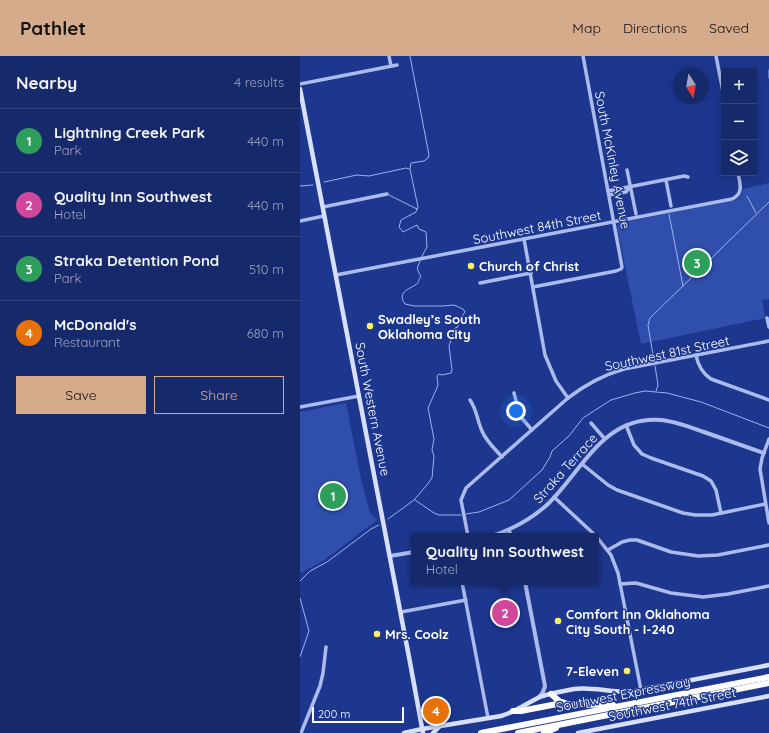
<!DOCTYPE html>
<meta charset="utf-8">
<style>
:root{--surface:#16296b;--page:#233573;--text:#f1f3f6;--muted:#9ea6c1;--line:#35457e;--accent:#d6ab8b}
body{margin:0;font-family:Quicksand,sans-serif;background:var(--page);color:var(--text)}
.controls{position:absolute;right:12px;top:12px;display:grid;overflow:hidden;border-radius:0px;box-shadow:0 2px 10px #0003}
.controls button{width:36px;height:36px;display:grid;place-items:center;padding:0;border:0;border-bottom:1px solid var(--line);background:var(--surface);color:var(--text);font:20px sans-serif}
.compass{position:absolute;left:373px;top:12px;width:36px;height:36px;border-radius:50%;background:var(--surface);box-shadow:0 2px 10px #0003;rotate:169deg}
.scale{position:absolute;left:12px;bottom:10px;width:92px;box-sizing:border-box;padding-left:4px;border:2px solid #fff;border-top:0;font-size:11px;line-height:14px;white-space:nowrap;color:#fff;-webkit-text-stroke:3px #1d378f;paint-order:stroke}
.you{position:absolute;left:216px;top:355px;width:14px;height:14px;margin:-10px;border:3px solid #fff;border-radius:50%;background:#1a73e8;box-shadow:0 0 0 6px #1a73e833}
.badge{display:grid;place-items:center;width:26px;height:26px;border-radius:50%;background:var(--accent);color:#fff;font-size:13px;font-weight:700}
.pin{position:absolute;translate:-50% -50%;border:2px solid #fff;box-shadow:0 1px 4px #0006}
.popup{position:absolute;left:111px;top:477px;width:188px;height:52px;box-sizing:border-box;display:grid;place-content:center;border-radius:0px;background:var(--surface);filter:drop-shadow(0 1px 3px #0005);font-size:13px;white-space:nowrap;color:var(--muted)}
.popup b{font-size:15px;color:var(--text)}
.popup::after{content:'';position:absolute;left:50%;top:100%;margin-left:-8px;border:8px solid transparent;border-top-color:var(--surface)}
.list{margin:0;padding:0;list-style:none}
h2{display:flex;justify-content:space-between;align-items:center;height:52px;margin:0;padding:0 16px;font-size:17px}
h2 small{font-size:13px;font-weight:400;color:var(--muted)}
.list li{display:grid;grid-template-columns:26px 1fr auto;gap:12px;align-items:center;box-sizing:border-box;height:64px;padding:0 16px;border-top:1px solid var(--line)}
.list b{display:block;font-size:15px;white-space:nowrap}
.list p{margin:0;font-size:13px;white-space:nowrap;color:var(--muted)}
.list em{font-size:13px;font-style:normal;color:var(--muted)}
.actions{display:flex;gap:8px;padding:12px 16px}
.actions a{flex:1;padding:9px 0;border:1px solid var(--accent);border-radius:0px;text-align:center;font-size:14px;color:var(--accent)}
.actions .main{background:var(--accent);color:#111}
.icon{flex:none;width:22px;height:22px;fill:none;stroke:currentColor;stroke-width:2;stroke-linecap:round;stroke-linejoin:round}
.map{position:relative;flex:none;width:469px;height:677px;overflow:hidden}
header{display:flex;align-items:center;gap:24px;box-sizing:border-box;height:56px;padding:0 20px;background:var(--accent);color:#111}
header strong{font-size:19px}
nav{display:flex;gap:22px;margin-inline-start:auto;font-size:14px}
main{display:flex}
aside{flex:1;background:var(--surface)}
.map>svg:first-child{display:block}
.green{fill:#304fac}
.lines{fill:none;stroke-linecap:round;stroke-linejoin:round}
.stream{stroke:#9eb3ef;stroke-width:1}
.minor{stroke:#abbbed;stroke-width:3.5}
.tertiary{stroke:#abbbed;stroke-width:4}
.secondary{stroke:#d8dffa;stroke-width:4.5}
.motorway{stroke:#fff;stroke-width:6}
.poi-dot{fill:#fdf169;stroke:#1d378f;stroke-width:1.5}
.labels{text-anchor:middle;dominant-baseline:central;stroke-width:3;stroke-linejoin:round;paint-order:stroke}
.street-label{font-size:13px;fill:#fff;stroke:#1d378f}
.poi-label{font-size:13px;font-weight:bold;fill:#fff;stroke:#1d378f;text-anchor:start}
</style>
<header>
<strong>Pathlet</strong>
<nav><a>Map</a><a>Directions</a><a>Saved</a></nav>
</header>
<main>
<aside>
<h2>Nearby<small>4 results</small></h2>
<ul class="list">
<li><span class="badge" style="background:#2e9e5b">1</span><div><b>Lightning Creek Park</b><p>Park</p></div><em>440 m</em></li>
<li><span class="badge" style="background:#d1479c">2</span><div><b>Quality Inn Southwest</b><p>Hotel</p></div><em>440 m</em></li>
<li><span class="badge" style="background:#2e9e5b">3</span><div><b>Straka Detention Pond</b><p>Park</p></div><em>510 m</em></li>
<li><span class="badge" style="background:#e8710a">4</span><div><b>McDonald's</b><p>Restaurant</p></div><em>680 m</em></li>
</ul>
<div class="actions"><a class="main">Save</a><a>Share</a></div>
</aside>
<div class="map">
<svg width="469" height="677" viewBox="0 0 469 677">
<rect width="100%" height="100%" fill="#1d378f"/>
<g class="green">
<path d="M469,127V243L462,244L465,262L341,288L317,171L319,167L436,144L440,141L443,133Z"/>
<path d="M46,347L61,423L70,457L77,464L23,505L0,517V356Z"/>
</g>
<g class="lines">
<g class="stream">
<path d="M110,0L129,99L128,102L124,105L111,107L110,113L118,151L116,156L101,164L99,171L103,176L117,169L119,173L126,176L127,191L121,202"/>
<path d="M469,14V22"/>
<path d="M24,126L57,119L69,120L106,112L109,113"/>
<path d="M0,130L13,129"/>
<path d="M87,138L117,153"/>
<path d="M447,140L456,157"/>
<path d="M369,158L383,230"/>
<path d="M354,305L348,269L350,262L469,146"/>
<path d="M355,310L358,329L356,335"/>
<path d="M115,444L134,457L139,459H161"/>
<path d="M166,458L179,456L209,444L242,414L250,401L252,395L269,380L283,362L311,344L335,337L345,335L367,337L401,346L469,372"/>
<path d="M88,463L114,444L126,430L132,422L134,400L132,394L134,383L128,352L136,334L138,329L137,320L139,318L142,319L151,317L152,314L149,290L155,272L158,271L159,264L165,256L163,253L154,249L143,250H114L105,248C96,235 111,233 118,227C118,226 120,221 121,221C117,212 116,215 120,205"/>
<path d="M0,525L10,515L27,506L71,473L79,469"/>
<path d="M0,542L9,575L0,601"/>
</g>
<g class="minor">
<path d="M89,0L91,10"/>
<path d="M416,0L424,41"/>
<path d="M0,28L97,9"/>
<path d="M327,114L336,158"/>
<path d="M366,124L371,150"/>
<path d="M308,135L384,120L388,121"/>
<path d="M309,139L326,136L330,131"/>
<path d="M23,151L87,138"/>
<path d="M0,165L24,160"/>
<path d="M224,183L245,299L256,325L268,342"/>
<path d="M36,219L432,143C444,138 440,127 438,117"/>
<path d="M180,227L231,217"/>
<path d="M233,231L316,215L321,213L322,211L283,0"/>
<path d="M467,262L469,271"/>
<path d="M396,299C398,310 402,317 411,323L469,344"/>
<path d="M214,337L220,360L232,374"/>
<path d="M170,344C177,354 177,364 182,375C186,385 195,393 202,401"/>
<path d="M0,351L59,340"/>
<path d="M291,367L304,382"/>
<path d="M326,369L334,389L342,398L351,402L403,420L411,425L416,434L421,457"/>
<path d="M469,383L462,402L460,413L469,467"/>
<path d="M282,408L308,429L317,434L383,457L395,459H412L465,448"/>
<path d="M254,441L296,480"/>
<path d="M168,480L161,444L166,432L268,342C285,329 303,319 324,313L469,285"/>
<path d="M296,480L311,499L318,517L341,634"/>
<path d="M308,494L322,486L330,484H337L371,496L398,500L418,499L469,489"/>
<path d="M162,526L188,662"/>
<path d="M320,528L336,527L371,537L403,541L428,538L469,530"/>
<path d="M101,556L166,544"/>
<path d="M1,677L20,630L23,617L26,591"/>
</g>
<g class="tertiary">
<path d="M208,474L212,480"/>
<path d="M192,480C213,473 233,462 249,447C283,413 304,360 360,364C375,365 390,371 404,376C424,383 444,390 464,397"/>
<path d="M90,500L114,496"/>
<path d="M225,526L245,630L243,636L239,641"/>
</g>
<g class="secondary">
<path d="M0,33L109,601L123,677"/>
<path d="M104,677L122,673L201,660C215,656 227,647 240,641C251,637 263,635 274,633C294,630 314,638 335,635L469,609"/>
<path d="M133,677L140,670"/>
<path d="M278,677L469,640"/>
</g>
<g class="motorway">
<path d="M251,638L259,645L265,647"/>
<path d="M213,655H221L257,648L313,649"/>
<path d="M181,677L469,621"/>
<path d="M218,677L469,627"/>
<path d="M244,677L256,672"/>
</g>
</g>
<g class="poi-dot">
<circle cx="171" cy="210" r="4"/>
<circle cx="70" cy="270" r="4"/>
<circle cx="258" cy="565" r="4"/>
<circle cx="77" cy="578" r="4"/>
<circle cx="327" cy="615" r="4"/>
</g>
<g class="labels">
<g class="street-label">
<text transform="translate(313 104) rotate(79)">South McKinley Avenue</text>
<text transform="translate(237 171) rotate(-11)">Southwest 84th Street</text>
<text transform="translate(367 297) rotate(-12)">Southwest 81st Street</text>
<text transform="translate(73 353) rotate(79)">South Western Avenue</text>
<text transform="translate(265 412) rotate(-48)">Straka Terrace</text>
<text transform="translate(323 638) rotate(-11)">Southwest Expressway</text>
<text transform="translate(372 648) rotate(-11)">Southwest 74th Street</text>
</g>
<g class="poi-label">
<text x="179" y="210">Church of Christ</text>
<text x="78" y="263">Swadley’s South<tspan x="78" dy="15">Oklahoma City</tspan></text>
<text x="266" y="558">Comfort Inn Oklahoma<tspan x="266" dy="15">City South - I-240</tspan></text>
<text x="85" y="578">Mrs. Coolz</text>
<text x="319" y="615" text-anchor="end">7-Eleven</text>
</g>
</g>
</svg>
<div class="controls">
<button>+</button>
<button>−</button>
<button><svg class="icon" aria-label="layers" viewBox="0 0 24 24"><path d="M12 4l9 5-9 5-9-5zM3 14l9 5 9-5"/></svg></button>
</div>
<svg class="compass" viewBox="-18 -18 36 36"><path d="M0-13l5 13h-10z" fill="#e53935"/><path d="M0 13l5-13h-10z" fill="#9ea6c1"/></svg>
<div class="scale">200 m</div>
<div class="you"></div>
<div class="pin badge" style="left:33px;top:440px;background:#2e9e5b">1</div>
<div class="pin badge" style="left:205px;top:557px;background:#d1479c">2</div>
<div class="popup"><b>Quality Inn Southwest</b>Hotel</div>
<div class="pin badge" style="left:397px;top:207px;background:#2e9e5b">3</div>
<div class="pin badge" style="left:136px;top:655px;background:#e8710a">4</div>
</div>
</main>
